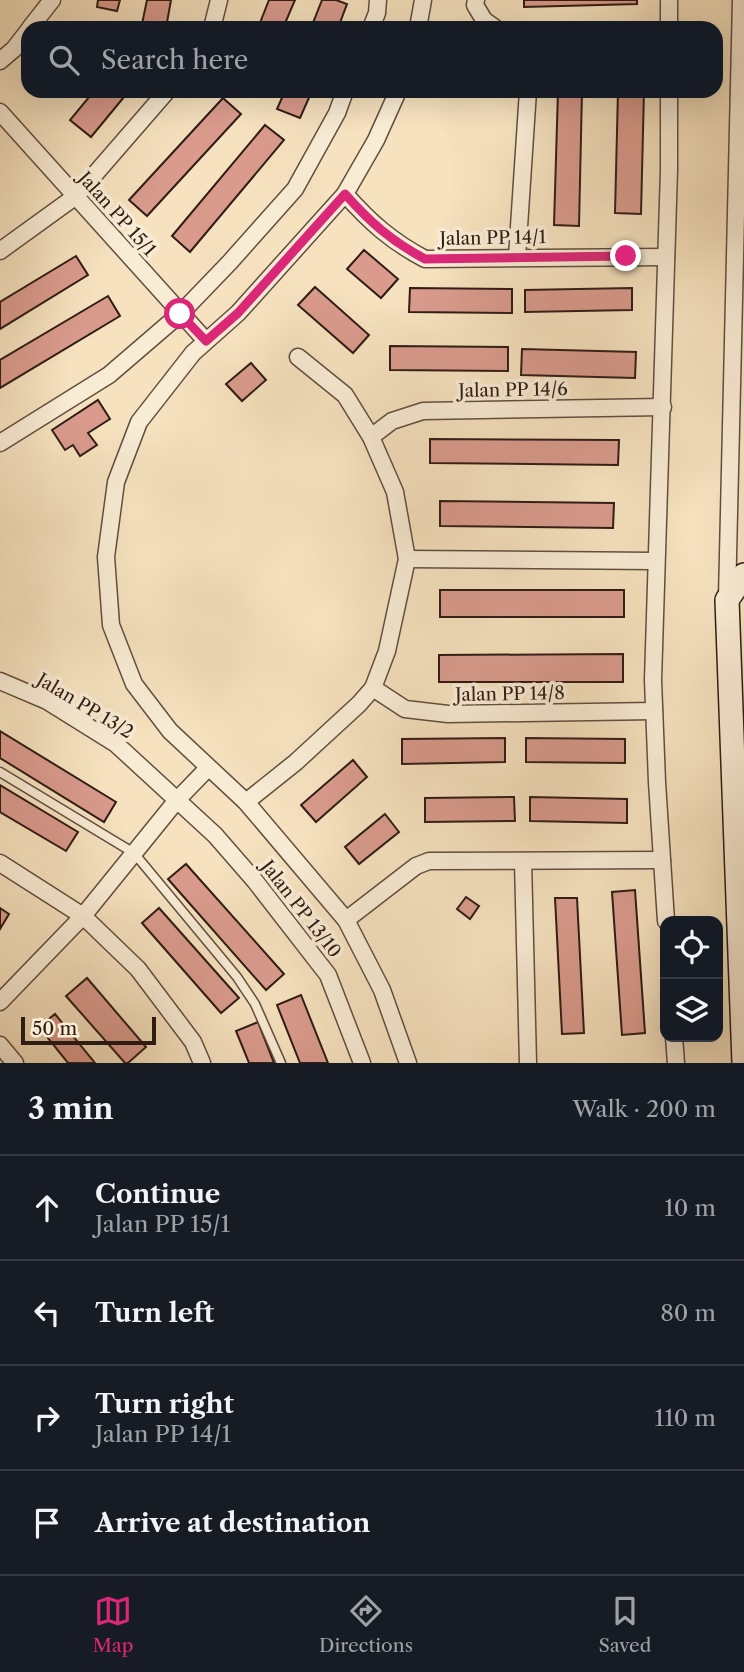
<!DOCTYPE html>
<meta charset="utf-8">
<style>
:root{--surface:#171b24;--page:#242831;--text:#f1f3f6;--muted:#9ea1a6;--line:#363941;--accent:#db2777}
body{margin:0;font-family:"Libre Caslon Text",serif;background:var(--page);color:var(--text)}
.controls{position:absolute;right:21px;bottom:21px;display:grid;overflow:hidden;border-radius:14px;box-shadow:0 7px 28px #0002}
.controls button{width:63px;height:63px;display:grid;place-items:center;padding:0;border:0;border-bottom:2px solid var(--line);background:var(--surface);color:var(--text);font:35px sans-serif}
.scale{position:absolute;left:21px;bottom:18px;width:135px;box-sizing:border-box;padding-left:7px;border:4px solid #2f1c15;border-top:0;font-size:19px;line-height:24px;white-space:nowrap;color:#2f1c15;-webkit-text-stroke:5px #f9ecd5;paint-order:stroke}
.stop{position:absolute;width:21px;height:21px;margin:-16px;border:5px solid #db2777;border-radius:50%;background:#fff}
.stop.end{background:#db2777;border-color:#fff;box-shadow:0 2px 7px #0008}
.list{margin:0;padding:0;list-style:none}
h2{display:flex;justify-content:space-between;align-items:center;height:91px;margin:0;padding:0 28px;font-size:30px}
h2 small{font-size:23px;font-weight:400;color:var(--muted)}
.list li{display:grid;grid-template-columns:46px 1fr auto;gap:21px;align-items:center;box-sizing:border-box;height:105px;padding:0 28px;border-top:2px solid var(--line)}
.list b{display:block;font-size:26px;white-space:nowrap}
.list p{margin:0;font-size:23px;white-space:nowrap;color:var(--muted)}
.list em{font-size:23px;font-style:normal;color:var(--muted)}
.icon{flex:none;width:38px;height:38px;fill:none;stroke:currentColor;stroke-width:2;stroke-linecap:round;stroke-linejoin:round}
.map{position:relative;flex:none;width:744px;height:1063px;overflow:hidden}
.search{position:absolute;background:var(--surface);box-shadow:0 7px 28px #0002;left:21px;right:21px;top:21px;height:77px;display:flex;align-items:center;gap:18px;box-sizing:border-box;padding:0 24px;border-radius:21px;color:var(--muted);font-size:26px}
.sheet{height:511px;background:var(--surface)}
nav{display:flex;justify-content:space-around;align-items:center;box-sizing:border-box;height:98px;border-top:2px solid var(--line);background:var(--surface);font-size:19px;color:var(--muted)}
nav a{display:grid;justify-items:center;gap:4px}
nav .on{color:var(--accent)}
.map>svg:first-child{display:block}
.building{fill:#da9b8d;stroke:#2f1c15;stroke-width:2}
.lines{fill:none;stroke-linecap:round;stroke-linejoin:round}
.lane-casing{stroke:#614e40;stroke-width:11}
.street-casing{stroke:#614e40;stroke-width:19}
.secondary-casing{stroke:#2f1c15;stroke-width:26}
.lane{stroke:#f9ecd5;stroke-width:8}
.street{stroke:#f9ecd5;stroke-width:16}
.secondary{stroke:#f9ecd5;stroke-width:23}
.route{stroke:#db2777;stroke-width:9}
.labels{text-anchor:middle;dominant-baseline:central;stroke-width:7;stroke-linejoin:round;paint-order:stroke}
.street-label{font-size:18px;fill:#2f1c15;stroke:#f9ecd5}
</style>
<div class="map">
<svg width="744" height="1063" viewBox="0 0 744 1063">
<rect width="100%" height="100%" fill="#f6e2bf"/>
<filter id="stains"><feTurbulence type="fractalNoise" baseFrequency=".00286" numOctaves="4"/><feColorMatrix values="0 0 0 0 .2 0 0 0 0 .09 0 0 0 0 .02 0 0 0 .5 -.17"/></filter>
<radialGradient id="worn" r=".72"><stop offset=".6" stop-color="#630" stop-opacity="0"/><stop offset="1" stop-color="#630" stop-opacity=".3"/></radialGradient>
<g class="building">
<path d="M98,0H120L117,11L97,7Z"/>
<path d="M147,0H171L166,28L142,24Z"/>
<path d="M269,0H295L283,28H258Z"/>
<path d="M322,0H336L347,4L338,28H311Z"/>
<path d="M524,0H637V4L524,7Z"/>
<path d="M94,91H129L91,137L70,120Z"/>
<path d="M285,91H312L300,118L277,109Z"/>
<path d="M558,91H582L579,226L554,225Z"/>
<path d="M618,91H644L641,214L615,213Z"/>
<path d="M223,98L241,114L147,216L129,200Z"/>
<path d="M265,125L284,140L190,252L172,236Z"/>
<path d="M364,250L398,279L381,298L347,269Z"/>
<path d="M76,256L88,275L0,329V302Z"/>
<path d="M315,287L369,335L353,353L298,305Z"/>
<path d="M410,288L512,289V313L409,312Z"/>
<path d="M632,288V310L525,312V290Z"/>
<path d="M108,296L120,316L0,388V360Z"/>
<path d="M390,346L508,347V371L390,370Z"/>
<path d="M522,349L636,352L635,378L521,375Z"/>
<path d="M251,363L266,380L242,401L226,384Z"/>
<path d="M98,400L110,419L88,433L97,445L80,456L73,445L65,450L52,430Z"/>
<path d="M430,439L619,440L618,465L430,463Z"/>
<path d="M440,501L614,503L613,528L440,526Z"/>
<rect x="440" y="590" width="184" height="27"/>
<path d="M623,654V682H439V655Z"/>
<path d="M0,731L116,802L104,822L0,758Z"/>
<path d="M505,738V762L402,764V739Z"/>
<path d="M526,738L625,739V763L526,762Z"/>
<path d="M353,760L367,777L316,822L301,805Z"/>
<path d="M0,785L78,832L66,851L0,812Z"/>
<path d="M514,797L515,821L425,822V798Z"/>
<path d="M530,797L627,799V823L530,821Z"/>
<path d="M385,814L399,832L359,864L345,847Z"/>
<path d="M186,864L284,974L266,990L168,879Z"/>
<path d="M635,890L645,1033L622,1035L612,892Z"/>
<path d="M466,897L479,906L470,919L457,909Z"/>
<path d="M555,898H577L584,1033L562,1034Z"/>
<path d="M0,908L9,914L0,929Z"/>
<path d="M159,908L239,998L221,1013L142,923Z"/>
<path d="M87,978L146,1047L128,1063H125L66,996Z"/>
<path d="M301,995L328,1063H300L277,1005Z"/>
<path d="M55,1014L95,1063H68L39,1027Z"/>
<path d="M258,1022L274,1063H249L236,1031Z"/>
</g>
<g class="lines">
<defs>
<path id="lane" d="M0,772L134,853L237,977L255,1004L281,1063"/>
<g id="street">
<path d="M476,0L475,5L484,20L495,28"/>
<path d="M669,0V28"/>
<path d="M30,28L52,0"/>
<path d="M212,28L219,0"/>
<path d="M371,28L377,13L378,0"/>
<path d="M418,28L423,0"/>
<path d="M0,61L14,49L28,31"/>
<path d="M398,91L376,140L345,194L238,313L193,353L139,422L116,482L106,557L111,625L134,684L170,731L246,802L346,920L382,990L408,1063"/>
<path d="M0,112L206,341"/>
<path d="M345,194C370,222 391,241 425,259L666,257"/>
<path d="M0,251L76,196L167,91"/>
<path d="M517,257L528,91"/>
<path d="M371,437L392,421L423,411L663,407"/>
<path d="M0,443L109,375L180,314L230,262L295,189L337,113L345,91"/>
<path d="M407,559L655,561"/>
<path d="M727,598L741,0"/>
<path d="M0,681L47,701L116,744L215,835L255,881L328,975L362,1063"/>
<path d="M373,688L405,709L448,714L654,711"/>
<path d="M246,802L296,762L359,704L373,688L387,651L407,559L395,492L371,437L345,395L298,357"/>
<path d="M523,861L528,1063"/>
<path d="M0,863L83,916L138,969L193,1042L202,1063"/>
<path d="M346,920L416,866L429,861L662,860"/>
<path d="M666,921L657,782L653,680L669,170V91"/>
<path d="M0,1002L83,916L177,800L208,768"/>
<path d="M674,1037L676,1063"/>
<path d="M0,1045L15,1063"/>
</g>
<path id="secondary" d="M744,575L727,600L744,1063"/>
</defs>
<use href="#lane" class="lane-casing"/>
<use href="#street" class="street-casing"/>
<use href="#secondary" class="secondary-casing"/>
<use href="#lane" class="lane"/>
<use href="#street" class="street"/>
<use href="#secondary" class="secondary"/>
</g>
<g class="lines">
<path class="route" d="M180,314L206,341L238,313L345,194C370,222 391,241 425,259L626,256"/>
</g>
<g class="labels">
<g class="street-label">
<text transform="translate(117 214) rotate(48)">Jalan PP 15/1</text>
<text transform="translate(493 238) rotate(-1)">Jalan PP 14/1</text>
<text transform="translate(513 390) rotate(-1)">Jalan PP 14/6</text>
<text transform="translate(510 694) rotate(-1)">Jalan PP 14/8</text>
<text transform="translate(85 706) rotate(31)">Jalan PP 13/2</text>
<text transform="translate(301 909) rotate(52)">Jalan PP 13/10</text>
</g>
</g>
<rect width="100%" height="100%" filter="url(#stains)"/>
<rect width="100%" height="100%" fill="url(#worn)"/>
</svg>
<div class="controls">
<button><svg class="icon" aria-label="locate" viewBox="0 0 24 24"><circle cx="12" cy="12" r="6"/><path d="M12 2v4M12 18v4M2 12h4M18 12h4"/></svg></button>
<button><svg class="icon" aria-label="layers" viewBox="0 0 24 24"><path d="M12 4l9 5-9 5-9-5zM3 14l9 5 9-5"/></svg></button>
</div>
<div class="scale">50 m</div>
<div class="stop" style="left:180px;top:314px"></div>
<div class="stop end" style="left:626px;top:256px"></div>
<div class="search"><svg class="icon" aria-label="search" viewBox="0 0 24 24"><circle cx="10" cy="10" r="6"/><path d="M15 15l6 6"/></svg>Search here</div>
</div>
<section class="sheet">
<h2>3 min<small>Walk · 200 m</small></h2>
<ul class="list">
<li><svg class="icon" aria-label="ahead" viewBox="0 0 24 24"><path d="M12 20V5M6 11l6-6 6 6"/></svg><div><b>Continue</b><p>Jalan PP 15/1</p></div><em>10 m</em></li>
<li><svg class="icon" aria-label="left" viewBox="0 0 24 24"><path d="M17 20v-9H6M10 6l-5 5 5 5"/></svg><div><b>Turn left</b></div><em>80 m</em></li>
<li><svg class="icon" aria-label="right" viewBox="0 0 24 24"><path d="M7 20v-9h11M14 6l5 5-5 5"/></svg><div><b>Turn right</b><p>Jalan PP 14/1</p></div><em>110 m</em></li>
<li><svg class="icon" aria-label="arrive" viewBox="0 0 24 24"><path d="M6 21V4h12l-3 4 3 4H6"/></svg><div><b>Arrive at destination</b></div></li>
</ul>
</section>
<nav>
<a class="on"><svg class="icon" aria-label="map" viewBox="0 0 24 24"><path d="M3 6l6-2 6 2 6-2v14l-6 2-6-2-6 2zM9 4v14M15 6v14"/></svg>Map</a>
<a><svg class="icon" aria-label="directions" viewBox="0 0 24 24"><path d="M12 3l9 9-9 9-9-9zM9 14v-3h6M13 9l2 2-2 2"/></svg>Directions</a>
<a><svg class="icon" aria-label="saved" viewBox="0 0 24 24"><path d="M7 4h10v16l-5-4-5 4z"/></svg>Saved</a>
</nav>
